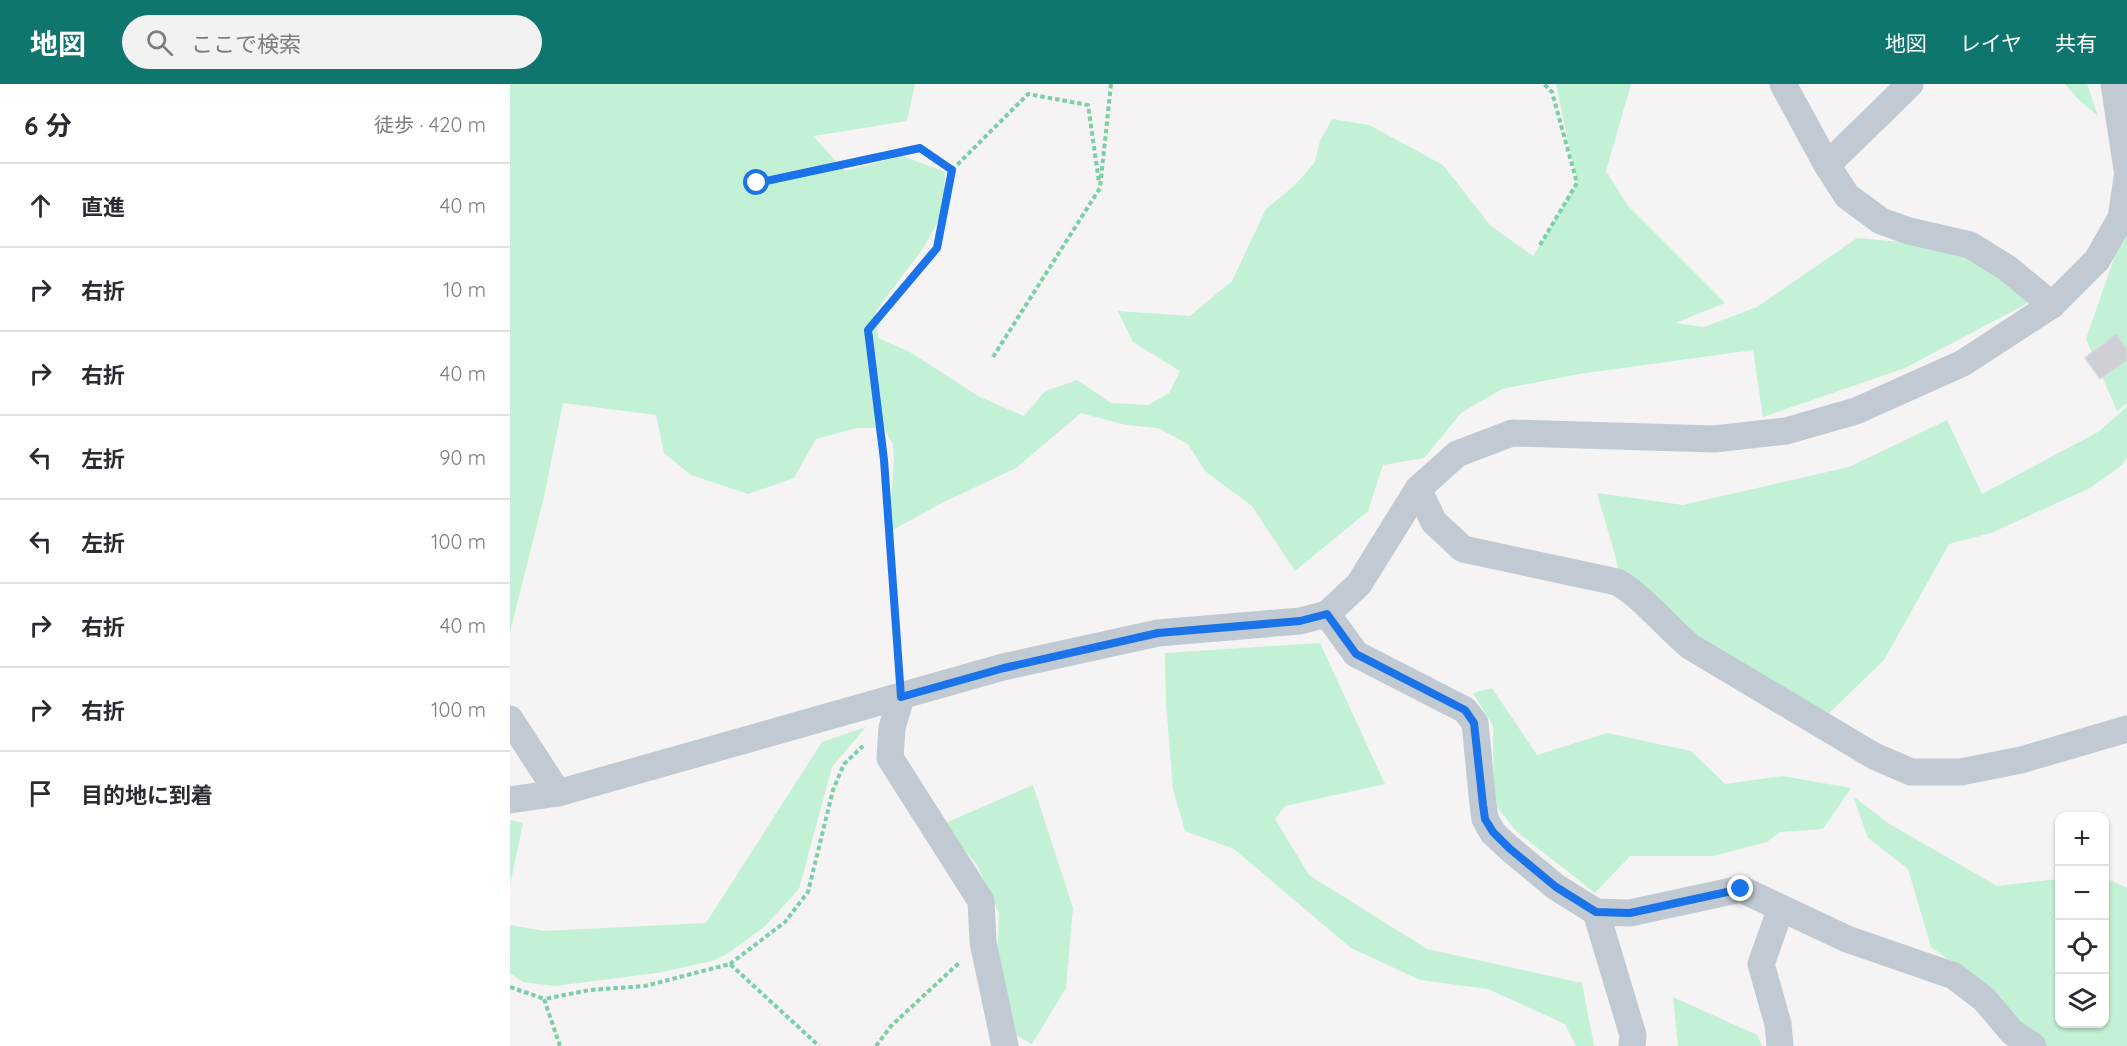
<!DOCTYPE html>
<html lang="ja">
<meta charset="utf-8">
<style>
:root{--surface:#fff;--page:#f2f2f3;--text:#2b2b33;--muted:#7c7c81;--line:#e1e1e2;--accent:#0f766e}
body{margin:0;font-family:Quicksand,"Noto Sans JP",sans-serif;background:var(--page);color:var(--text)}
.controls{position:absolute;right:18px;bottom:18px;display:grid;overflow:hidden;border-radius:12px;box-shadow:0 2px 4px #0004}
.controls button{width:54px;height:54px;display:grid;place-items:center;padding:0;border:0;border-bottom:2px solid var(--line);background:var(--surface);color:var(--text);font:30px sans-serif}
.stop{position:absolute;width:18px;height:18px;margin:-14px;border:4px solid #1a73e8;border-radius:50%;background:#fff}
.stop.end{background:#1a73e8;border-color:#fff;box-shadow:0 2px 6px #0008}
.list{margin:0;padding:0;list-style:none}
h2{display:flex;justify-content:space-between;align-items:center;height:78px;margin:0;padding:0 24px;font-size:26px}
h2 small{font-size:20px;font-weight:400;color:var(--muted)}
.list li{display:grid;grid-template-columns:39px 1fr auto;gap:18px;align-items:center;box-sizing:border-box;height:84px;padding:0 24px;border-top:2px solid var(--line)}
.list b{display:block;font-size:22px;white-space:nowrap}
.list em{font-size:20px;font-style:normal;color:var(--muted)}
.icon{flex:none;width:33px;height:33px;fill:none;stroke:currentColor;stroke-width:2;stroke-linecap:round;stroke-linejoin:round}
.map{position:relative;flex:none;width:1617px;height:962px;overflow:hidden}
header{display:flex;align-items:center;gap:36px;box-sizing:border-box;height:84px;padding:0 30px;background:var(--accent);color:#fff}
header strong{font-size:28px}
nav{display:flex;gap:33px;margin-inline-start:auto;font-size:21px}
.search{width:420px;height:54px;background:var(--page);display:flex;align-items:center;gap:15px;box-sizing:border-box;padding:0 21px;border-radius:33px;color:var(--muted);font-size:22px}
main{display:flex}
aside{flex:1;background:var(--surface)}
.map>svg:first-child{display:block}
.green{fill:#c3f1d5}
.building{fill:#cdcfd5;stroke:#d7d9de;stroke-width:1.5}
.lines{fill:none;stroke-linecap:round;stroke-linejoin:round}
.path{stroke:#7ad0a6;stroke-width:4;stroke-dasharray:4.5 3;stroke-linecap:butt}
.minor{stroke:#c1cad2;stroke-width:27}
.route{stroke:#1a73e8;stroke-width:8}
</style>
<header>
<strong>地図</strong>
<div class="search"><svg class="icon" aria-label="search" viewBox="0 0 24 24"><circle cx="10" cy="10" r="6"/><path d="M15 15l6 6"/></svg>ここで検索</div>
<nav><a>地図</a><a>レイヤ</a><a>共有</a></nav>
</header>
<main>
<aside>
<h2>6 分<small>徒歩 · 420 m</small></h2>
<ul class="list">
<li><svg class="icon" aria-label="ahead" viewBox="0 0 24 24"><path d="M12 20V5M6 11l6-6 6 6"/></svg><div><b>直進</b></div><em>40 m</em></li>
<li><svg class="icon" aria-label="right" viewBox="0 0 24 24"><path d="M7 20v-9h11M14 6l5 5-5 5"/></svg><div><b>右折</b></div><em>10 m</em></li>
<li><svg class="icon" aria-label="right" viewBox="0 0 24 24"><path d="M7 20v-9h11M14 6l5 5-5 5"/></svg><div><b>右折</b></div><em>40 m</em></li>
<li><svg class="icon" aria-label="left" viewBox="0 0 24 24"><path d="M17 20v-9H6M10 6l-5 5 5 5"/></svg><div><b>左折</b></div><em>90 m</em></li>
<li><svg class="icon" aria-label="left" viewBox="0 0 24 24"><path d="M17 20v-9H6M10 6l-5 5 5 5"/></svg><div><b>左折</b></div><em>100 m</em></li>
<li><svg class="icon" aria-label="right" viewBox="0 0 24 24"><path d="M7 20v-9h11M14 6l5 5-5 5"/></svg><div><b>右折</b></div><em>40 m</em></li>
<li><svg class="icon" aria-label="right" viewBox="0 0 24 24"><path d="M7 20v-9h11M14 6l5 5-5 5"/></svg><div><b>右折</b></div><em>100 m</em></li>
<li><svg class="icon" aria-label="arrive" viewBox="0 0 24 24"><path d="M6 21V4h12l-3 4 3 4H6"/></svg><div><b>目的地に到着</b></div></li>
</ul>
</aside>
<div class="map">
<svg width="1617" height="962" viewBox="0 0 1617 962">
<rect width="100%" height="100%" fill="#f5f3f3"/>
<g class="green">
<path d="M0,0H405L397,37L303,52L335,87L392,72L435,88L434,126L414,163L366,227L368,254L400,268L468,312L514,332L535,307L567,296L601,319L638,321L659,309L670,287L623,258L608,227L680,232L722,197L756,125L785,101L805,78L810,57L822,35L859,41L933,81L980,141L1023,172L1067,99L1046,0H1121L1096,87L1118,122L1215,219L1165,239L1194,243L1247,223L1347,154L1392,158L1460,174L1531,212L1395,284L1253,333L1243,266L1069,290L992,305L951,329L914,374L873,381L858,427L785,487L742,422L695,387L678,360L648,344L616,341L571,329L506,384L432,419L379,448L384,375L383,361L374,344H347L306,355L284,394L238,410L181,391L154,369L146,331L53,319L33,417L0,548Z"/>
<path d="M1555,0H1577L1588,32L1569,16Z"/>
<path d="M1617,137V319L1607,327L1576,255Z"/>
<path d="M1617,323V373L1612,381L1580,404L1481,449L1439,460L1374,576L1312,636L1249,600L1109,489L1105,471L1087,409L1173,421L1339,383L1437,336L1472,410L1588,348Z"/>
<path d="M810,559L875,700L775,722L765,735L799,791L917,865L1072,899L1084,962H1066L1055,940L978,905L910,896L841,864L724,765L675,747L663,705L656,620L655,569Z"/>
<path d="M982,604L1027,671L1097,649L1181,667L1215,700L1272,692L1341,704L1313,745L1270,748L1257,758L1203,772H1120L1085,809L1006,747L984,719L983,642L963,609Z"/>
<path d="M356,643L322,683L289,805L254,843L217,870L202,877L147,889L45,902L13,898L0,889V841L34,847L196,839L312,658Z"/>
<path d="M523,701L563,824L556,904L522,960L506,951L487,891L489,829L467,781L433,740Z"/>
<path d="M1343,712L1378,739L1487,802L1549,795L1550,940H1594L1595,794L1617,804V962H1536L1521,949L1478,904L1421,863L1398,785L1358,754Z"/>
<path d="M0,736L13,739L0,801Z"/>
<path d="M1163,913L1247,951L1252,962H1168Z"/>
</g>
<path class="building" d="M1606,250L1617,265V276L1590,295L1575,274Z"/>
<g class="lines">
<g class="path">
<path d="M442,86L518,10L578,21L589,98"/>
<path d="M247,99L410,64L442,86L427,164L358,246L374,376L389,585"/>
<path d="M1030,161L1067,99L1042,8L1034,0"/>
<path d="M483,273L590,104L601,0"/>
<path d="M220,880L275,838L298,808L323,706L334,680L353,662"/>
<path d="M0,903L34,915"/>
<path d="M50,962L34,915L80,906L135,902L220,880L309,962"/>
<path d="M366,962L381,942L450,878"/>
</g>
<g class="minor">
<path d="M1273,0L1317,81L1337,112L1371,137L1399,147L1460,161L1497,184L1542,221"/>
<path d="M1604,0L1617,85"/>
<path d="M1317,81L1400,0"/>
<path d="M908,405L924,438L953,465L1107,498C1135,514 1156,543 1181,563L1364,672L1401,688H1451L1511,676L1617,645"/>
<path d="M817,530L846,570L955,626L965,639L973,721L975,735L983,749L999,764L1046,803L1086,828L1120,829L1231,805L1337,855L1444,892L1474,915L1502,948L1523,962"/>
<path d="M391,613L382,644L380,674L471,817L473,858L495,962"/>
<path d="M0,635L48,709"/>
<path d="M0,716L48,709L493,583L648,549L790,537L817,530L849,500L908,405L947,370L1002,349L1204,355L1276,347L1346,327L1453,279L1542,221L1587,176L1611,134L1617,94"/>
<path d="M1086,828L1123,951L1122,962"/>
<path d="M1270,962L1268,940L1251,880L1271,824"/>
</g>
</g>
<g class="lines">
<path class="route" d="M247,99L410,64L442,86L427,164L358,246L374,376L391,613L494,584L648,549L790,537L817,530L846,570L955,626L964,639L973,721L975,735L983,748L999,764L1046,803L1086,828L1120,829L1231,805"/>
</g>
</svg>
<div class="controls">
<button>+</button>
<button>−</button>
<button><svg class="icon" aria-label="locate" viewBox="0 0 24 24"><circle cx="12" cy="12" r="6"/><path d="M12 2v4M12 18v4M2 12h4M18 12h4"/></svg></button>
<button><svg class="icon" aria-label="layers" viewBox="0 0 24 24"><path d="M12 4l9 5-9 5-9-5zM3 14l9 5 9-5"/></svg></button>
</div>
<div class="stop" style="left:247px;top:99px"></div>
<div class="stop end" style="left:1231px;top:805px"></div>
</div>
</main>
